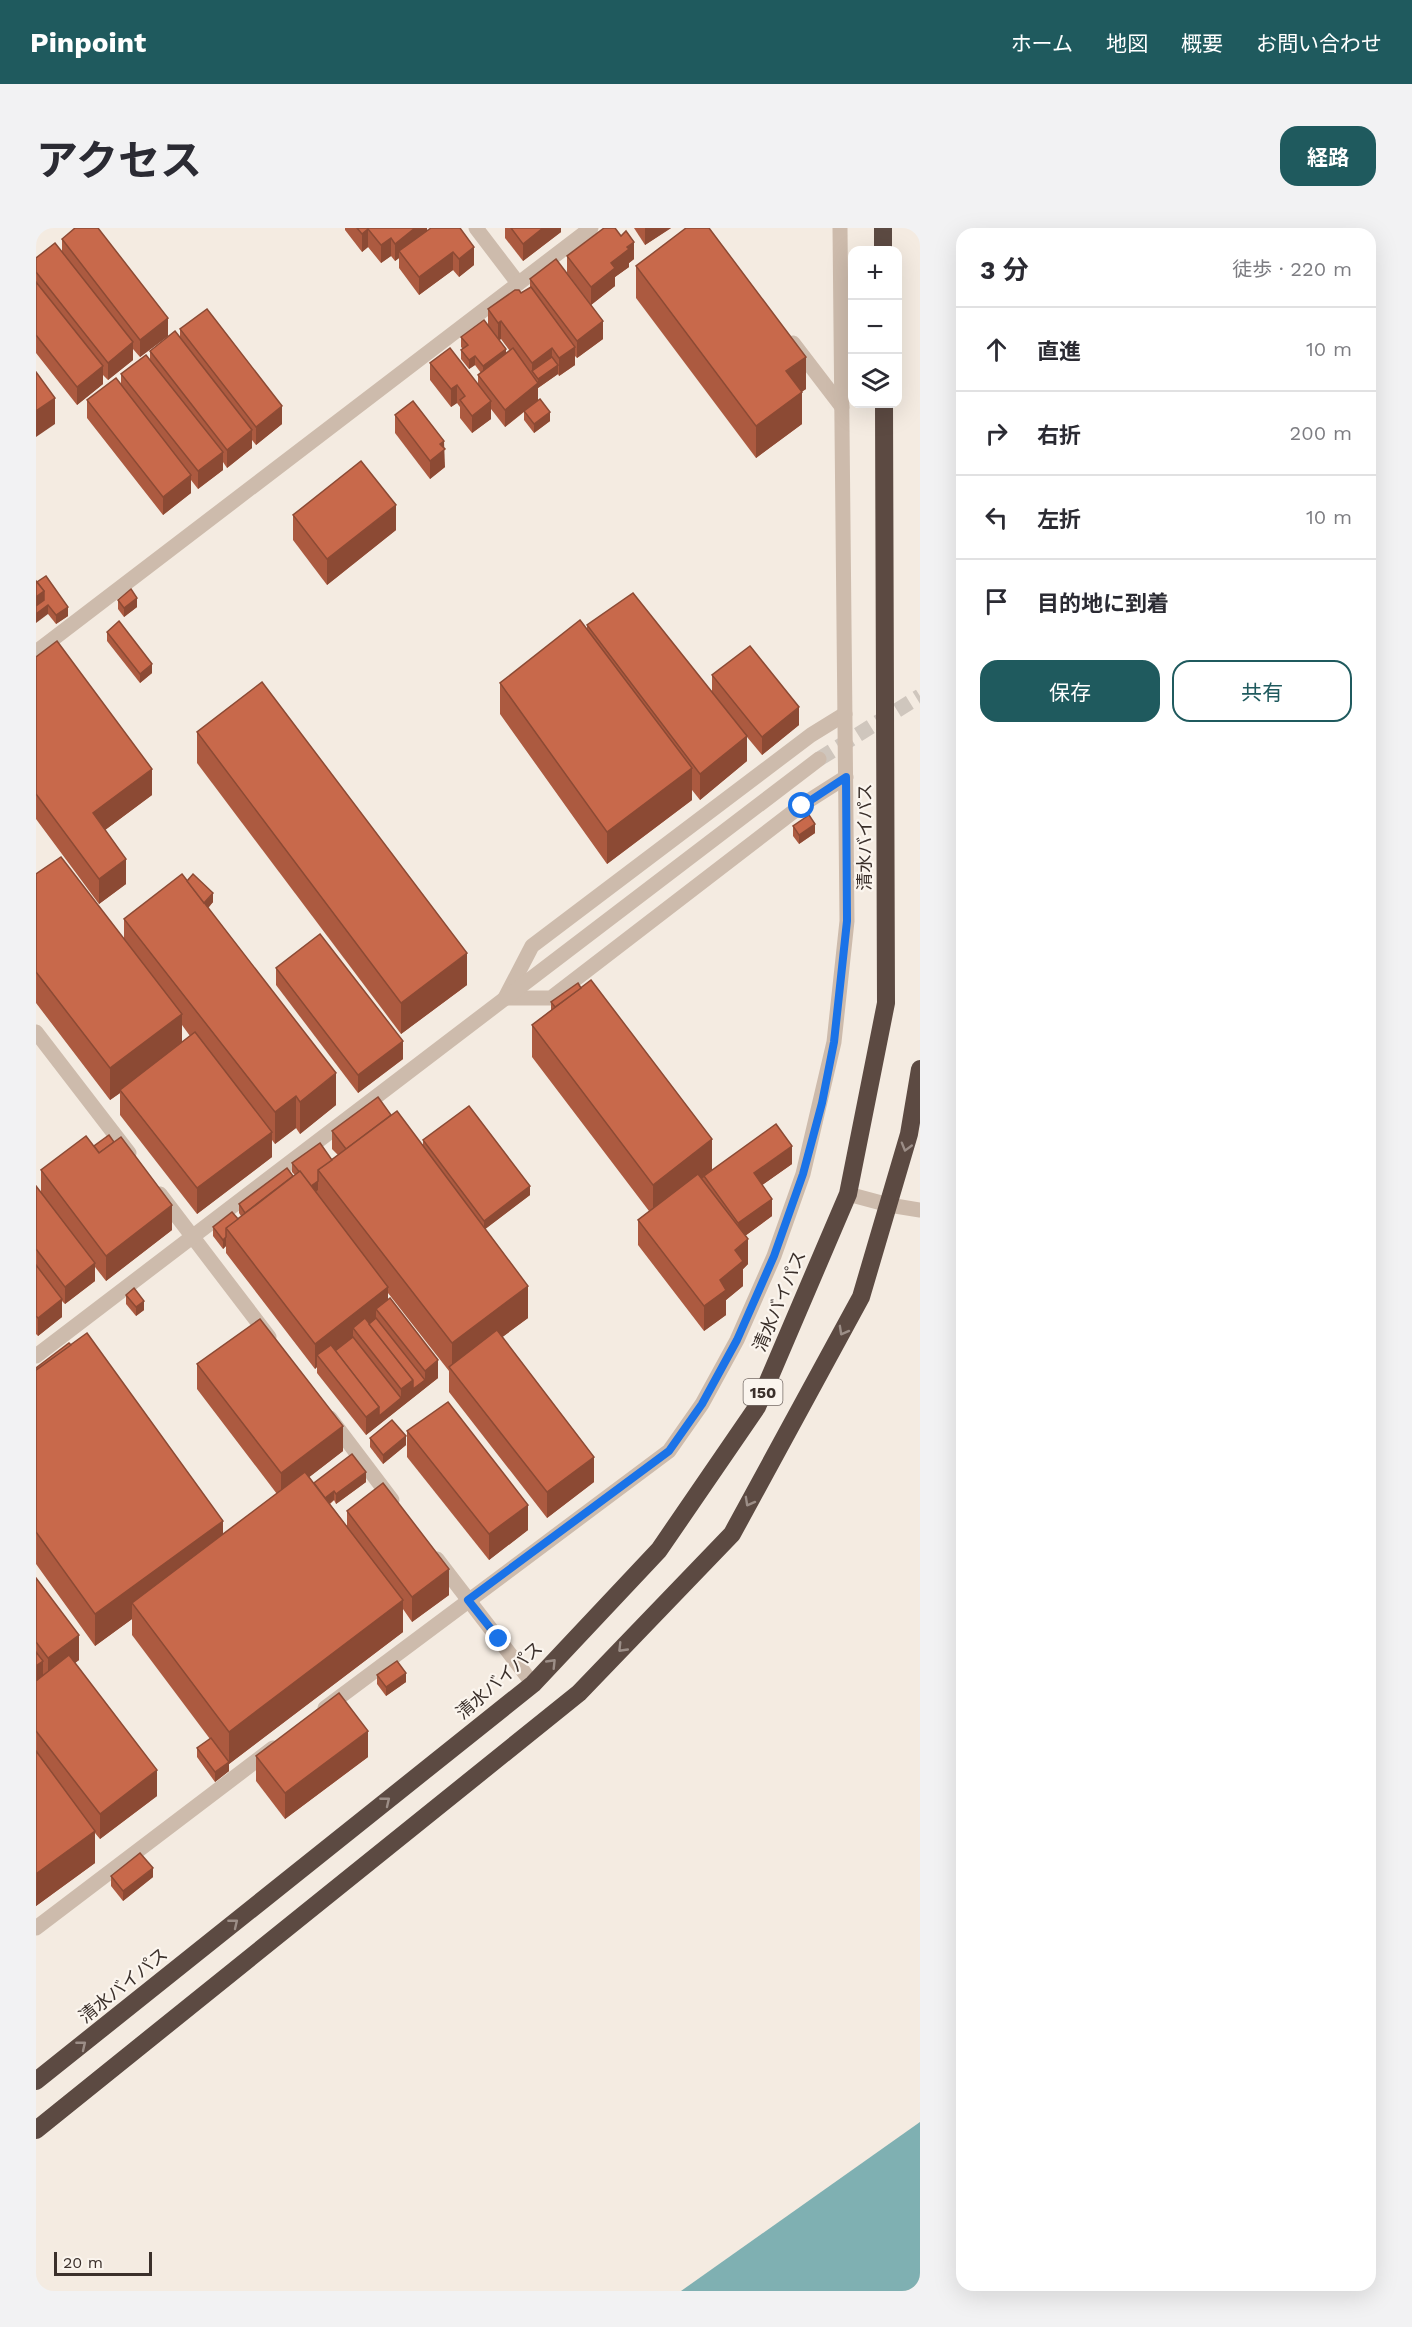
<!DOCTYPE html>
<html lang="ja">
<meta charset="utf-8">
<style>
:root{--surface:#fff;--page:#f2f2f3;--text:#2b2b33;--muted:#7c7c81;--line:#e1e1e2;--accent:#1f5a5e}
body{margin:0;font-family:"Work Sans","Noto Sans JP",sans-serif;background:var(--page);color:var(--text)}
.controls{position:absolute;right:18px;top:18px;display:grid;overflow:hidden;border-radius:12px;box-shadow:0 6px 24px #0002}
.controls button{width:54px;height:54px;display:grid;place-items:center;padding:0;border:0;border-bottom:2px solid var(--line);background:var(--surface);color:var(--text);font:30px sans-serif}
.scale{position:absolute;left:18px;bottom:15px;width:98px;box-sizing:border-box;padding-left:6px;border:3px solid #3b302b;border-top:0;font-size:16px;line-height:21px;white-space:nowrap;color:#3b302b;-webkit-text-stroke:4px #fbf5ee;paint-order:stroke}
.stop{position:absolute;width:18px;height:18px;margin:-14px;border:4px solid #1a73e8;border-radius:50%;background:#fff}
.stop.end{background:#1a73e8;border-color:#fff;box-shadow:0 2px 6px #0008}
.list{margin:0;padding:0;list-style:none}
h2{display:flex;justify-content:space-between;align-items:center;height:78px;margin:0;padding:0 24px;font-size:26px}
h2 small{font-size:20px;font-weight:400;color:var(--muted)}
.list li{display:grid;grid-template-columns:39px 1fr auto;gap:18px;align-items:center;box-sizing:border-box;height:84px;padding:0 24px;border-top:2px solid var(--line)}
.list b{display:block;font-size:22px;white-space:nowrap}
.list em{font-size:20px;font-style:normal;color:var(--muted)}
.actions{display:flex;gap:12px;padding:18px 24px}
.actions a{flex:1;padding:14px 0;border:2px solid var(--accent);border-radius:18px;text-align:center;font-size:21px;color:var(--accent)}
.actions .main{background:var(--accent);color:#fff}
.icon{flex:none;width:33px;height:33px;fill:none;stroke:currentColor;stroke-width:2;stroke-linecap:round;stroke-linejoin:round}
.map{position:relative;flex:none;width:884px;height:2063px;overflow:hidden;border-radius:18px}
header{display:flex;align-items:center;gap:36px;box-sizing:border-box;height:84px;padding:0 30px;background:var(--accent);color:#fff}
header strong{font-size:28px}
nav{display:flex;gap:33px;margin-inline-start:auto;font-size:21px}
.intro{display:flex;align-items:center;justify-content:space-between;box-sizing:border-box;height:144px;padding:0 36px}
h1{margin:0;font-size:42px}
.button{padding:15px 27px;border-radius:18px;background:var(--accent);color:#fff;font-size:21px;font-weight:700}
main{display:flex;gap:36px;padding:0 36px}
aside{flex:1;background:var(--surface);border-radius:18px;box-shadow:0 6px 24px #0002}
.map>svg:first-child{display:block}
.water{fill:#7fb0b2}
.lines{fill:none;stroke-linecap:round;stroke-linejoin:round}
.minor-tunnel{stroke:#cfc6bd;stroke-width:15;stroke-dasharray:15 8;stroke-linecap:butt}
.minor{stroke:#cdbbac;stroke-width:15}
.highway{stroke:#5c4a42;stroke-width:18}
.wall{fill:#ac5a40;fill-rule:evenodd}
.shaded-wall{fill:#8c4a34}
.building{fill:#c8694b;stroke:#8c4a34;stroke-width:1.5}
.oneway{stroke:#9c8e87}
.route{stroke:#1a73e8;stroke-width:8}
.labels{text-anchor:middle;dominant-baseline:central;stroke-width:4.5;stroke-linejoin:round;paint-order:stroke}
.shield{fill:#fbf5ee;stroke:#756b66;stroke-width:1.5}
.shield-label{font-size:16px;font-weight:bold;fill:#3b302b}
.street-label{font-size:18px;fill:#3b302b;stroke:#fbf5ee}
</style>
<header>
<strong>Pinpoint</strong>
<nav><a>ホーム</a><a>地図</a><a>概要</a><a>お問い合わせ</a></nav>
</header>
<div class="intro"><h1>アクセス</h1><a class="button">経路</a></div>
<main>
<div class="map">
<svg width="884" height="2063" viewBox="0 0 884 2063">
<rect width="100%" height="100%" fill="#f4ebe1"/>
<path class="water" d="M884,1894V2063H645Z"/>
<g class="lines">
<path class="minor-tunnel" d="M783,531L884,468"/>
<g class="minor">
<path d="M440,0L482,55"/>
<path d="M757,115L806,179"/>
<path d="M0,424L555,0"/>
<path d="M809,486L775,507L496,718L469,770H515L766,577L810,549"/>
<path d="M0,804L93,925"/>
<path d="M124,966L233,1109"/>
<path d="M812,966L853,977L884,982"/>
<path d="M0,1128L783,531"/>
<path d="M294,1190L356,1272"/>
<path d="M401,1331L497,1456"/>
<path d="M289,1480L633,1223L666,1176L701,1112L738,1028L767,946L798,814L811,693L804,0"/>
<path d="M0,1700L237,1520"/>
</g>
<g class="highway">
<path d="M847,0V22"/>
<path d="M0,1853L497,1456L623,1322L721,1179L812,966L850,775L848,176"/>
<path d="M0,1902L543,1465L696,1306L825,1069L873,906L884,841"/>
</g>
</g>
<g class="wall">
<path d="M309,0H391V3L438,37L423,49L417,42L383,67L363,40V30L359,33L355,28L345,35L332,19L326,24L309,2Z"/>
<path d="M469,0H525V4L487,33L469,10Z"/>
<path d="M598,0H635L609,17Z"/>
<path d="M26,11L132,108L104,129L97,121V132L72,152L67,147V156L41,177L0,125V30L26,23Z"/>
<path d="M531,28L598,31L593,35V39L579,49V58L555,77L531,45Z"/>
<path d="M600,38L770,161L766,163V196L720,230L600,70Z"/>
<path d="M494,51L567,111L541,130L539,128V137L523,148L522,146L502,160V172L514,193L498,205L488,192V184L469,199L455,181V191L436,205L424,190V179L421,175L415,179L394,152V135L442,156V147L445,145L439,137L433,141L425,131V122L427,121L425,119V109L452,97V81L485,65L494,59ZM465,111L474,123L470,126L463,112Z"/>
<path d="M144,101L246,196L220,217L216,212V220L191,240L187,234V242L162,261L155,252V265L127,287L51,190V172L85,157V146L114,132V123L144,110Z"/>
<path d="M359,187L409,239L394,251L359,205Z"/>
<path d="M257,287L360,302L291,357L257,312Z"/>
<path d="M0,353L32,388L20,396L12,386Z"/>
<path d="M82,372L101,379L88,389L82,381Z"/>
<path d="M551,397L676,463V447L763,497L726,527L711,509V533L664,572L656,562V572L571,636L464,486V455L551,401Z"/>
<path d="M71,404L116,445L104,455L71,413Z"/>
<path d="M0,429L116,567L69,602L90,656L63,676L0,591Z"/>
<path d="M161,504L431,757L365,806L161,535Z"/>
<path d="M757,598L779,605L763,616L757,608Z"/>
<path d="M0,646L88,711V691L151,653L177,674L172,680L300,877L264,906L260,900L239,916L236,912V929L161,986L84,887V865L74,872L0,775ZM146,797L154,808L146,814Z"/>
<path d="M240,740L367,831L322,865L240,757Z"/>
<path d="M515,774L676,942L756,936L726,957L736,988L709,1008L712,1036L707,1041V1058L690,1072V1087L668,1103L602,1017V992L613,983L496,829V797L515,782Z"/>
<path d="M355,887L387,917V912L494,967L449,1001L492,1090L466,1109L558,1254L511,1290L413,1164V1143L352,1065V1072L402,1150L330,1207L281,1145V1139L279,1141L190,1025V1018L187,1021L177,1008V999L202,991L205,988L203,985V976L259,947L256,944V935L296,932L302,927L296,921V903Z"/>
<path d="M58,918L136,1002L70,1053L59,1039V1053L29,1076L26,1073V1089L2,1108L0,1106V958L5,965V942Z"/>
<path d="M90,1067L108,1082L100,1088L90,1076Z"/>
<path d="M161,1136L307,1223L273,1249L278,1255L330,1254L300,1276L298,1272L294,1276L311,1298V1283L413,1367L376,1394L367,1381V1404L193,1536V1543L179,1554L161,1529V1520L174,1511L96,1407V1391L59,1418L0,1336V1140L187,1306L241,1266L161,1161Z"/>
<path d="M371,1203L492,1302L453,1332L371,1229Z"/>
<path d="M334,1210L370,1217L347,1236L334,1219Z"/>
<path d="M0,1350L43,1432L39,1435L121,1568L64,1611L59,1605V1635L0,1678Z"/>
<path d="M341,1447L370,1454L350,1468L341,1456Z"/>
<path d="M220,1528L332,1529L249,1591L220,1553Z"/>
<path d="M75,1648L117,1649L87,1673L75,1658Z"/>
</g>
<g class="shaded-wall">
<path d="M379,0H391V3L363,23V30L359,33V16Z"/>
<path d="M507,0H525V4L487,33V16Z"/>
<path d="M609,0H635L609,17Z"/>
<path d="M332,1V19L326,24V6Z"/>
<path d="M355,10V28L345,35V17Z"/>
<path d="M598,14V31L593,35V39L579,49V58L555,77V59L575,35L591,19Z"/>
<path d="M438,19V37L423,49V31Z"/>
<path d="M417,24V42L383,67V49Z"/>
<path d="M132,90V108L104,129V112Z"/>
<path d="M465,93V111L462,113V95Z"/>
<path d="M567,93V111L541,130V113Z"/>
<path d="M97,114V132L72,152V135Z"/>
<path d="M539,119V137L523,148V130Z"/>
<path d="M516,120V138L496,143V135Z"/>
<path d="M470,121V130L447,148V138Z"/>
<path d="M439,128V137L433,141V132Z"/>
<path d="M770,129V161L750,175V143Z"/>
<path d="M522,137V146L502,160V172L469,199V182L502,155V151Z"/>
<path d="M67,138V156L41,177V159Z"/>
<path d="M421,157V175L415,179V161Z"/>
<path d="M766,164V196L720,230V198Z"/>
<path d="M19,170V196L0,209V183Z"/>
<path d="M455,173V191L436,205V188Z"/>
<path d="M246,178V196L220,217V199Z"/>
<path d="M514,184V193L498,205V196Z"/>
<path d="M216,202V220L191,240V222Z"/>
<path d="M408,213L409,239L394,251V233L404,216Z"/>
<path d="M187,224V242L162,261V243Z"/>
<path d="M155,247V265L127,287V269Z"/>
<path d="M360,277V302L291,357V331Z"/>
<path d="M8,363L12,377V386L0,395V369Z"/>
<path d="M101,370V379L88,389V380Z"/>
<path d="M32,379V388L20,396V387Z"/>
<path d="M116,436V445L104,455V446Z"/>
<path d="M763,479V497L726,527V509Z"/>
<path d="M711,508V533L664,572V546Z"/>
<path d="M656,540V572L571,636V604Z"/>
<path d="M116,541V567L57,611V585Z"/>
<path d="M779,596V605L763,616V607Z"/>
<path d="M90,631V656L63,676V651Z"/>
<path d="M177,665V674L167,686V677Z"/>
<path d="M431,725V757L365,806V775Z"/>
<path d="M146,786V818L84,862V865L74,872V840Z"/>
<path d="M367,813V831L322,865V847Z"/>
<path d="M300,845V877L264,906V874Z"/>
<path d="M260,868V900L239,916V884Z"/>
<path d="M236,904V929L161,986V960Z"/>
<path d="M676,911V943L617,988V957Z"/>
<path d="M756,918V936L718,963V945Z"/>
<path d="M282,953V962L274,968V959Z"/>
<path d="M494,958V967L448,1002V993Z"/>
<path d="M736,971V988L702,1013V995Z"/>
<path d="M136,977V1002L70,1053V1028Z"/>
<path d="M190,1009V1018L187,1021V1012Z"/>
<path d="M712,1011V1036L707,1041V1058L690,1072V1087L668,1103V1078L684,1052L699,1022Z"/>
<path d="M59,1035V1053L29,1076V1059Z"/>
<path d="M492,1058V1090L418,1145L416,1143V1115Z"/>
<path d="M352,1059V1084L340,1081V1094L317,1100V1112L295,1126L281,1127V1139L279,1141V1116Z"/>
<path d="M26,1071V1089L2,1108V1090Z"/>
<path d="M108,1073V1082L100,1088V1079Z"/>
<path d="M402,1132V1150L330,1207V1189L343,1179L365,1170V1161L377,1152H389V1143Z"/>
<path d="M307,1198V1223L245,1271V1245Z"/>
<path d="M370,1208V1217L347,1236V1227Z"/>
<path d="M558,1229V1254L511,1290V1264Z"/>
<path d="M330,1244V1254L300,1276V1266Z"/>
<path d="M298,1263V1272L289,1279V1270Z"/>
<path d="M492,1277V1302L453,1332V1306Z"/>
<path d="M187,1293V1325L96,1375V1391L59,1418V1386Z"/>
<path d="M413,1341V1367L376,1394V1369Z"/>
<path d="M367,1372V1404L193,1536V1543L179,1554V1544L193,1534V1504Z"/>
<path d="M43,1407V1432L12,1455V1430Z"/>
<path d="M7,1433V1458L0,1463V1438Z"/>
<path d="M370,1445V1454L350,1468V1459Z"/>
<path d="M332,1503V1529L249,1591V1565Z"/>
<path d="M121,1542V1568L64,1611V1586Z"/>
<path d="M59,1603V1635L0,1678V1646Z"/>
<path d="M117,1640V1649L87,1673V1663Z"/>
</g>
<g class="building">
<path d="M39,0H62L132,90L104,112L26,11Z"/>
<path d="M321,0H379L359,16L355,10L345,17L332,1L326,6Z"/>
<path d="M395,0H424L438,19L423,31L417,24L383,49L363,23Z"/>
<path d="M475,0H507L487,16Z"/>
<path d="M568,0H579L585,8L590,3L598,14L591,19L593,21L575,35L579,40L555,59L531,28Z"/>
<path d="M650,0H673L770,129L750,143L766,164L720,198L600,38Z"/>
<path d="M19,15L97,114L72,135L0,44V30Z"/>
<path d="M520,31L567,93L541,113L494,51Z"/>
<path d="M0,54L67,138L41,159L0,107Z"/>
<path d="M495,59L539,119L523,130L516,120L496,135L465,93L462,95L452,81L479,62H483L485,65Z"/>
<path d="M171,81L246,178L220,199L144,101Z"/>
<path d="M448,92L470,121L447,138L439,128L433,132L425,122L432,117L425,109Z"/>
<path d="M139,103L216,202L191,222L114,123Z"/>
<path d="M414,120L455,173L436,188L424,172L429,168L421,157L415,161L394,135Z"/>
<path d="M477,120L502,155L469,182L442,147Z"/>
<path d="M110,127L187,224L162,243L85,146Z"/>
<path d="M516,129L522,137L502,151L496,143Z"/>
<path d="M0,144L19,170L0,183Z"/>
<path d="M80,150L155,247L127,269L51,172Z"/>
<path d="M504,171L514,184L498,196L488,183Z"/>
<path d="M377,173L408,213L404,216L409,221L394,233L359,187Z"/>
<path d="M325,233L360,277L291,331L257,287Z"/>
<path d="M10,348L32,379L20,387L12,377L0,386V378L8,372V363L1,354Z"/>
<path d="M0,353L8,363L0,369Z"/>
<path d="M95,361L101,370L88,380L82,372Z"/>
<path d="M597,365L711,508L664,546L551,397Z"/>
<path d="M544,392L656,540L571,604L464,455Z"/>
<path d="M83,393L116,436L104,446L71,404Z"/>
<path d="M21,413L116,541L57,585L90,631L63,651L0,566V429Z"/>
<path d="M714,418L763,479L726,509L676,447Z"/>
<path d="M226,454L431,725L365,775L161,504Z"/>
<path d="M773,587L779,596L763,607L757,598Z"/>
<path d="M25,629L146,786L74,840L0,744V646Z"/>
<path d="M146,646L300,845L264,874L260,868L239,884L88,691Z"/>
<path d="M157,646L177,665L168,675L151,653Z"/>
<path d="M284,706L367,813L322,847L240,740Z"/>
<path d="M555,752L676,911L617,957L496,797Z"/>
<path d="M542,755L545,760L519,779L515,774Z"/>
<path d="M159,804L236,904L161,960L84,862Z"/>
<path d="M342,869L355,887L310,921L296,903Z"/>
<path d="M433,878L494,958L448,993L387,912Z"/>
<path d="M361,883L492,1058L416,1115L282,942Z"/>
<path d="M740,896L756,918L718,945L736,971L702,995L668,948Z"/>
<path d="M73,907L78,914L63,925L58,918Z"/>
<path d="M50,908L63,925L85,909L136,977L70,1028L5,942Z"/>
<path d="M284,915L296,932L282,942V953L275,958L256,935Z"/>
<path d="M251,940L257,948L209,985L203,976Z"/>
<path d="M264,943L352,1059L279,1116L190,1000Z"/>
<path d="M662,946L712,1011L699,1022L707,1033L684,1052L690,1062L668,1078L602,992Z"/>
<path d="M0,958L59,1035L29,1059L0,1021Z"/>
<path d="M196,984L202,991L190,1000V1009L187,1012L177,999Z"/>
<path d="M0,1037L26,1071L2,1090L0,1088Z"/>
<path d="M98,1060L108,1073L100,1079L90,1067Z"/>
<path d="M354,1070L402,1132L389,1143L340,1081Z"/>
<path d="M329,1090L377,1152L365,1161L317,1100Z"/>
<path d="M340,1090L389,1152L377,1161V1152L333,1096Z"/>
<path d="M224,1091L307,1198L245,1245L161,1136Z"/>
<path d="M461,1102L558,1229L511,1264L413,1139Z"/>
<path d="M51,1105L187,1293L59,1386L0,1304V1142Z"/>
<path d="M317,1109L365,1170L343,1188V1179L299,1123Z"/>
<path d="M33,1115L35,1117L0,1142V1140Z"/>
<path d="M295,1117L343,1179L330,1189L281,1127Z"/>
<path d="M412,1174L492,1277L453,1306L371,1203Z"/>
<path d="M356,1192L370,1208L347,1227L334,1210Z"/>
<path d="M316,1226L330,1244L300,1266L298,1263L289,1270L278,1255Z"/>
<path d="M269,1244L367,1372L193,1504L96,1375Z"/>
<path d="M347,1255L413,1341L376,1369L311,1283Z"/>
<path d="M0,1350L43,1407L12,1430L0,1414Z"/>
<path d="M0,1424L7,1433L0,1438Z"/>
<path d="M33,1427L121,1542L64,1586L0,1503V1453Z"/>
<path d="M361,1433L370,1445L350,1459L341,1447Z"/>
<path d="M303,1465L332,1503L249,1565L220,1528Z"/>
<path d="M175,1510L193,1534L179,1544L161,1520Z"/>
<path d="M0,1523L59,1603L0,1646Z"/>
<path d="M104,1625L117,1640L87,1663L75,1648Z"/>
</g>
<defs><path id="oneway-chevron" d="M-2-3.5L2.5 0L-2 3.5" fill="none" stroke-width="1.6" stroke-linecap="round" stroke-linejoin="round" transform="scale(1.5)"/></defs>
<g class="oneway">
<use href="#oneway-chevron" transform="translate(870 919) rotate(106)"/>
<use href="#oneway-chevron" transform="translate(807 1103) rotate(119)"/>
<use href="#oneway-chevron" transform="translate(713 1274) rotate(119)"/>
<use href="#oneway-chevron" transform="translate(586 1420) rotate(134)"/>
<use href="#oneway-chevron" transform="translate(516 1435) rotate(-46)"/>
<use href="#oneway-chevron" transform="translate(350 1573) rotate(-39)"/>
<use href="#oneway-chevron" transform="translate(198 1695) rotate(-39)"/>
<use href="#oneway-chevron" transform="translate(46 1817) rotate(-39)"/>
</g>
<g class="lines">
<path class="route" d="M463,1411L432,1372L633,1223L666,1176L701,1112L738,1028L767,946L786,875L798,814L811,693L810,549L766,578"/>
</g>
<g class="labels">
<rect class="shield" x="707.5" y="1151" width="39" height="26" rx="4.5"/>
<g class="shield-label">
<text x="727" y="1164">150</text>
</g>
<g class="street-label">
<text transform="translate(828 609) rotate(-90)">清水バイパス</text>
<text transform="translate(743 1073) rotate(-67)">清水バイパス</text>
<text transform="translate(463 1452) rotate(-41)">清水バイパス</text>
<text transform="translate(87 1757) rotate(-39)">清水バイパス</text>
</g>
</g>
</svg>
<div class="controls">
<button>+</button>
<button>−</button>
<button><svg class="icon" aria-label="layers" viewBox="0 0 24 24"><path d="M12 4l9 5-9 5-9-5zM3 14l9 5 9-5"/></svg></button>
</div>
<div class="scale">20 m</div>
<div class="stop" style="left:766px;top:578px"></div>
<div class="stop end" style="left:463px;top:1411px"></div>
</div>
<aside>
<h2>3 分<small>徒歩 · 220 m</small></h2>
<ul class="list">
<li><svg class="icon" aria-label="ahead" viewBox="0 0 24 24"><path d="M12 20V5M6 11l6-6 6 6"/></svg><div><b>直進</b></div><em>10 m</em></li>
<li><svg class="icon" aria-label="right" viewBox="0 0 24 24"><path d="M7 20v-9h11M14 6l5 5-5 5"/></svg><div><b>右折</b></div><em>200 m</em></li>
<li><svg class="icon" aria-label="left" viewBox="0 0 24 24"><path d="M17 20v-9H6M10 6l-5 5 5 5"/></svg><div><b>左折</b></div><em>10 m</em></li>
<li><svg class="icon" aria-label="arrive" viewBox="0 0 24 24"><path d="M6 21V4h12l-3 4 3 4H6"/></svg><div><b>目的地に到着</b></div></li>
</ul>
<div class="actions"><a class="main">保存</a><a>共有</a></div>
</aside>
</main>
